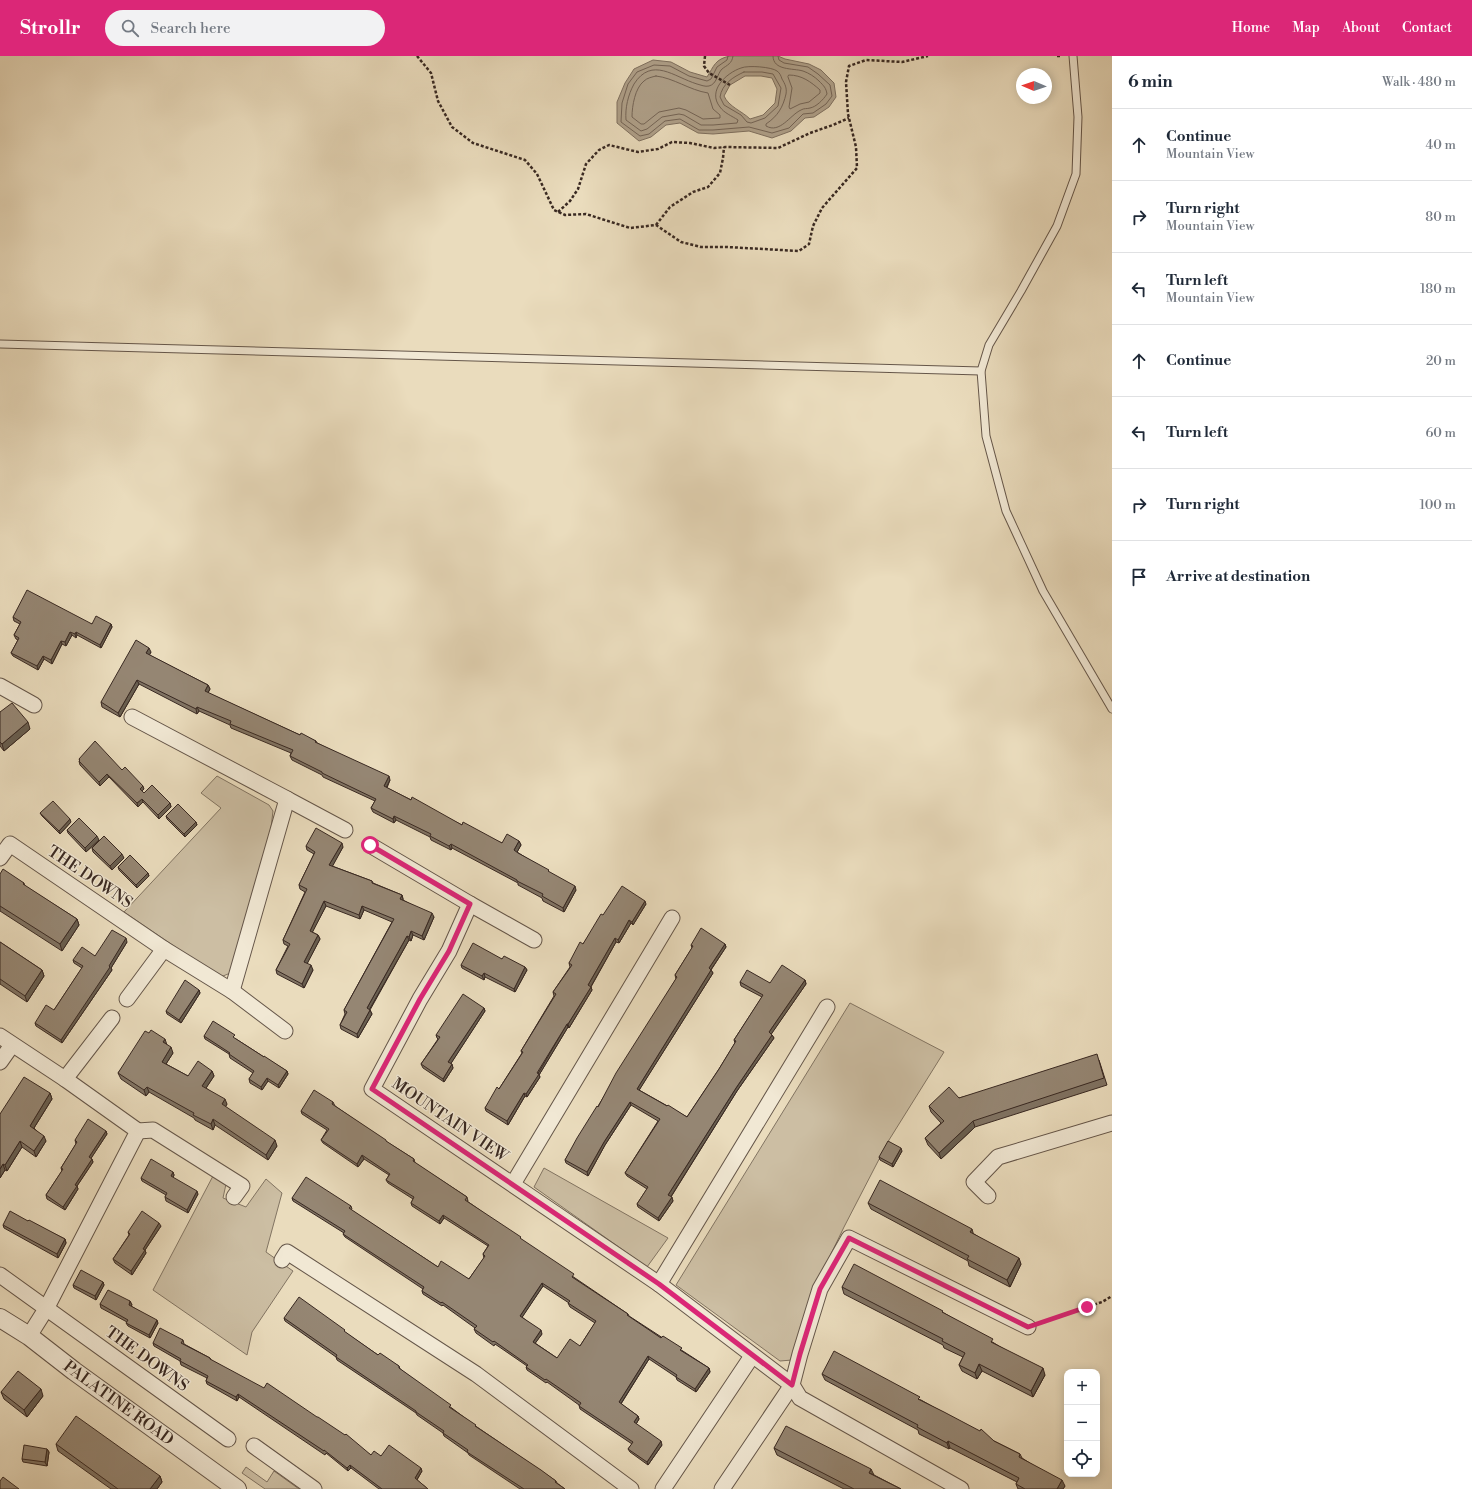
<!DOCTYPE html>
<meta charset="utf-8">
<style>
:root{--surface:#fff;--page:#f2f2f3;--text:#1f2937;--muted:#747a83;--line:#e0e1e3;--accent:#db2777}
body{margin:0;font-family:"Libre Bodoni",serif;background:var(--page);color:var(--text)}
.controls{position:absolute;right:12px;bottom:12px;display:grid;overflow:hidden;border-radius:8px;box-shadow:0 2px 10px #0003}
.controls button{width:36px;height:36px;display:grid;place-items:center;padding:0;border:0;border-bottom:1px solid var(--line);background:var(--surface);color:var(--text);font:20px sans-serif}
.compass{position:absolute;left:1016px;top:12px;width:36px;height:36px;border-radius:50%;background:var(--surface);box-shadow:0 2px 10px #0003;rotate:272deg}
.stop{position:absolute;width:12px;height:12px;margin:-9px;border:3px solid #db2777;border-radius:50%;background:#fff}
.stop.end{background:#db2777;border-color:#fff;box-shadow:0 1px 4px #0008}
.list{margin:0;padding:0;list-style:none}
h2{display:flex;justify-content:space-between;align-items:center;height:52px;margin:0;padding:0 16px;font-size:17px}
h2 small{font-size:13px;font-weight:400;color:var(--muted)}
.list li{display:grid;grid-template-columns:26px 1fr auto;gap:12px;align-items:center;box-sizing:border-box;height:72px;padding:0 16px;border-top:1px solid var(--line)}
.list b{display:block;font-size:15px;white-space:nowrap}
.list p{margin:0;font-size:13px;white-space:nowrap;color:var(--muted)}
.list em{font-size:13px;font-style:normal;color:var(--muted)}
.icon{flex:none;width:22px;height:22px;fill:none;stroke:currentColor;stroke-width:2;stroke-linecap:round;stroke-linejoin:round}
.map{position:relative;flex:none;width:1112px;height:1433px;overflow:hidden}
header{display:flex;align-items:center;gap:24px;box-sizing:border-box;height:56px;padding:0 20px;background:var(--accent);color:#fff}
header strong{font-size:19px}
nav{display:flex;gap:22px;margin-inline-start:auto;font-size:14px}
.search{width:280px;height:36px;background:var(--page);display:flex;align-items:center;gap:10px;box-sizing:border-box;padding:0 14px;border-radius:22px;color:var(--muted);font-size:15px}
main{display:flex}
aside{flex:1;background:var(--surface)}
.map>svg:first-child{display:block}
.green{fill:#ccbea3;stroke:#827462}
.water{fill:#ae9f88;stroke:#7f705f;fill-rule:evenodd}
.lines{fill:none;stroke-linecap:round;stroke-linejoin:round}
.shore{stroke:#746455;stroke-width:1}
.service-casing{stroke:#655649;stroke-width:9}
.minor-casing{stroke:#655649;stroke-width:17}
.tertiary-casing{stroke:#655649;stroke-width:20}
.path{stroke:#392922;stroke-width:2.5;stroke-dasharray:3 2;stroke-linecap:butt}
.service{stroke:#f1e8d4;stroke-width:7}
.minor{stroke:#f1e8d4;stroke-width:15}
.tertiary{stroke:#f1e8d4;stroke-width:18}
.wall{fill:#807363;stroke:#392922;fill-rule:evenodd}
.shaded-wall{fill:#685e50;stroke:#392922}
.building{fill:#958673;stroke:#392922;fill-rule:evenodd}
.route{stroke:#db2777;stroke-width:5}
.labels{text-anchor:middle;dominant-baseline:central;stroke-width:3;stroke-linejoin:round;paint-order:stroke}
.street-label{font-size:16px;fill:#392922;stroke:#f1e8d4}
</style>
<header>
<strong>Strollr</strong>
<div class="search"><svg class="icon" aria-label="search" viewBox="0 0 24 24"><circle cx="10" cy="10" r="6"/><path d="M15 15l6 6"/></svg>Search here</div>
<nav><a>Home</a><a>Map</a><a>About</a><a>Contact</a></nav>
</header>
<main>
<div class="map">
<svg width="1112" height="1433" viewBox="0 0 1112 1433">
<rect width="100%" height="100%" fill="#eadcbd"/>
<filter id="stains"><feTurbulence type="fractalNoise" baseFrequency=".005" numOctaves="4"/><feColorMatrix values="0 0 0 0 .2 0 0 0 0 .09 0 0 0 0 .02 0 0 0 .5 -.17"/></filter>
<radialGradient id="worn" r=".72"><stop offset=".6" stop-color="#630" stop-opacity="0"/><stop offset="1" stop-color="#630" stop-opacity=".3"/></radialGradient>
<g class="green">
<path d="M217,720L269,749L273,755L271,772L233,916L223,920L215,918L124,856L221,752L201,737Z"/>
<path d="M850,947L944,996L889,1084L844,1171L815,1231L792,1304L780,1305L676,1229Z"/>
<path d="M544,1112L668,1182L647,1211L534,1131Z"/>
<path d="M213,1120L226,1128L223,1142L246,1151L266,1123L282,1137L266,1196L293,1215L252,1276L247,1299L153,1234Z"/>
<path d="M246,1411L267,1426L274,1415L299,1433H265L242,1417Z"/>
</g>
<path class="water" d="M730,0H778L785,3L809,8L821,14L834,27L836,41L829,51L814,61L805,62L791,75L772,82L749,75L713,78L698,77L680,67L666,69L651,81L639,85L617,67V46L625,27L634,13L653,4L671,6L690,16L707,21C714,10 715,3 730,0ZM745,20H761L772,22L777,33L775,47L763,59L750,63C742,55 729,51 724,40L730,29Z"/>
<g class="lines">
<g class="shore">
<path d="M728,0L727,4L717,11L711,23L707,25L689,20L670,10L654,9L637,16L628,28L622,47L621,66L640,80L649,78L665,65L680,63L699,74H713L749,71L772,77L789,72L803,58L813,57L826,48L832,40L830,29L818,18L808,11L784,7L779,4L778,0"/>
<path d="M733,0C732,8 727,9 722,13C717,18 717,28 709,30C705,31 701,29 697,28C674,21 652,0 634,28C628,39 625,52 626,64L641,75L647,73L662,61L679,58L684,59L701,69H713L737,67L738,64C732,60 724,57 720,51C707,35 726,17 741,12C748,9 772,11 777,15C780,17 781,20 782,23C785,28 787,32 786,38C783,51 778,60 766,68V70C780,78 790,59 801,54C804,52 807,53 810,52C816,51 823,44 827,38C826,32 824,30 819,25C815,21 809,17 803,15C793,12 773,15 773,0"/>
<path d="M744,16H762L773,18L781,32L778,50L765,62L751,67L747,66L741,59L724,49L720,41C722,28 733,21 744,16Z"/>
<path d="M789,19C802,19 811,26 820,34V37L809,46L800,48L790,53L789,51L792,32L788,21Z"/>
<path d="M656,20C674,22 689,34 708,37L713,53L720,59V62L703,63L686,54L679,52L659,56L644,68H641L632,61C632,50 635,32 644,25C647,22 652,21 656,20Z"/>
</g>
<defs>
<g id="service">
<path d="M1073,0L1078,61L1076,118L1057,170L1021,235L989,289L981,315L986,380L1006,455L1043,535L1112,653"/>
<path d="M0,288L981,315"/>
</g>
<g id="minor">
<path d="M0,630L34,649"/>
<path d="M132,661L287,743L232,935"/>
<path d="M287,743L345,774"/>
<path d="M370,789L470,848L449,895L420,943L372,1033L659,1228L792,1329L800,1342L961,1433"/>
<path d="M0,802L10,788L164,893L232,935L285,975"/>
<path d="M470,848L534,884"/>
<path d="M127,943L164,893"/>
<path d="M0,980L65,1023L138,1075L46,1253L29,1280"/>
<path d="M0,1006L12,989"/>
<path d="M65,1023L112,962"/>
<path d="M138,1075L153,1074L242,1130L234,1141"/>
<path d="M513,1128L672,862"/>
<path d="M988,1140L974,1126L998,1101L1112,1067"/>
<path d="M282,1204L287,1196L476,1318L631,1433"/>
<path d="M0,1219L228,1383"/>
<path d="M659,1228L827,951"/>
<path d="M254,1390L314,1433"/>
<path d="M663,1433L752,1300"/>
<path d="M722,1433L792,1329L800,1298L820,1233L849,1182L1028,1271"/>
</g>
<g id="tertiary">
<path id="s1" d="M0,1262L29,1280L74,1315L237,1433"/>
</g>
</defs>
<use href="#service" class="service-casing"/>
<use href="#minor" class="minor-casing"/>
<use href="#tertiary" class="tertiary-casing"/>
<g class="path">
<path d="M417,0L431,17L438,45L452,71L473,87L525,104L537,118L554,154L565,159L586,158L630,172L656,169L681,186L701,191H727L799,195L809,188L813,170L822,152L857,112L856,91L848,58L846,26L849,10L866,4L902,6L928,0"/>
<path d="M705,0L704,10L709,17L730,29"/>
<path d="M1057,0H1062"/>
<path d="M558,156L570,145L578,133L586,108L599,94L609,89L638,96L658,93L672,86L690,87L714,92L726,91L778,92L810,77L833,69L849,62"/>
<path d="M656,169L670,151L693,136L708,131L720,117L723,102L724,91"/>
<path d="M1042,1266L1102,1246L1112,1240"/>
</g>
<use href="#service" class="service"/>
<use href="#minor" class="minor"/>
<use href="#tertiary" class="tertiary"/>
</g>
<g class="wall">
<path d="M13,561L92,568H111L112,571L101,592L77,579L76,582L72,579L66,590L62,588L52,608L44,603L38,614L13,600L11,597L18,584L16,583L14,579L20,568L14,565Z"/>
<path d="M151,596L149,599L208,629L210,633L208,637L300,679L316,685L317,687L390,724L387,732L462,769L502,787L519,785L521,789L517,796L550,817L576,834L564,856L543,845L542,842L518,829V827L452,792L451,794L431,784L430,781L396,764L394,767L373,756L371,752L375,745L323,721L322,719L292,704L290,700L291,697L231,672L230,669L199,655L197,658L139,628L120,661L102,651L101,646Z"/>
<path d="M0,656L30,673L4,695L0,690Z"/>
<path d="M79,703L122,714L144,733L142,735L144,737L170,747L171,751L159,763L143,746L138,751L109,721L100,730L80,709L79,705H80Z"/>
<path d="M40,757L71,766L60,778L42,760Z"/>
<path d="M166,760L196,766L197,769L185,781L167,763Z"/>
<path d="M67,774L99,784L86,796L68,777Z"/>
<path d="M306,790L343,791L332,810L372,825L373,827L402,839L403,843V844L434,861L424,884L413,879L411,885L409,884L370,954L372,958L358,982L341,973L340,969L345,958L344,954L392,866L364,854L360,863L326,850L312,876L318,879L320,883L307,907L313,914L304,932L277,918L276,914L288,890L284,888L283,884L305,836L300,833L299,829L314,798L307,794Z"/>
<path d="M92,792L124,802L112,814L93,796Z"/>
<path d="M118,811L148,817L149,820L137,832L119,814Z"/>
<path d="M0,818L24,827L25,830L77,863L79,869L62,895L0,855Z"/>
<path d="M646,848L633,869L631,867L619,887L616,886L591,931L592,934L569,972L568,971L539,1019L540,1021L527,1041L525,1040L508,1069L486,1055L485,1052L499,1033L522,997L521,995L554,940L553,936L570,911L569,907L583,888L603,859Z"/>
<path d="M0,886L42,914L44,920L27,946L0,928Z"/>
<path d="M127,886L111,912L112,914L62,987L36,970L35,967L54,954L82,912L74,907L73,904L95,900Z"/>
<path d="M725,888L726,891L711,914L713,917L639,1034L687,1061L719,1013L735,987L734,984L762,941L741,930L740,926L770,927L805,924L806,928L771,978L772,979L774,982L737,1035L671,1141L673,1145L659,1165L638,1151L637,1148L647,1133L627,1120L625,1117L658,1065L631,1049L605,1089L588,1120L566,1107L565,1104L676,923L675,919L692,892L691,889Z"/>
<path d="M502,903L525,911L527,914L515,936L485,921L484,924L462,912L461,909Z"/>
<path d="M199,934L200,937L181,967L167,958L166,955Z"/>
<path d="M484,952L485,955L451,1007L453,1012L444,1026L423,1012L421,1008L438,983L437,982L436,979Z"/>
<path d="M149,977L167,989L173,997L166,1008L188,1020L212,1015L214,1020L206,1032L227,1048L225,1051L277,1090L268,1104L215,1069L213,1074L195,1064L194,1062L149,1036L146,1040L121,1023L118,1017Z"/>
<path d="M204,980L236,983L264,1001L287,1015L288,1018L279,1032L268,1025L262,1034L250,1027L249,1023L253,1017L230,1002L229,998L205,983Z"/>
<path d="M1099,1004L1107,1029L975,1071L941,1103L928,1089L925,1082L941,1067L931,1056L929,1050L959,1042Z"/>
<path d="M50,1037L52,1043L34,1072L46,1085L36,1101L22,1091L7,1115L5,1114L0,1122V1058Z"/>
<path d="M333,1046L335,1050L387,1086L414,1103L415,1107L467,1141L468,1145H467L575,1222L628,1258L629,1260L709,1312L710,1316L696,1336L677,1324L676,1321L649,1303L621,1348L638,1360L639,1363L636,1368L662,1389L648,1409L630,1396L628,1393L632,1388L580,1353L579,1349L547,1326L546,1327L527,1314L526,1311L527,1310L495,1288L494,1290L476,1277L474,1273L475,1272L443,1249L442,1250L423,1238L422,1235L423,1233L345,1181L343,1178L344,1177L293,1145L292,1142L351,1150L352,1153L351,1154L438,1211L469,1223L484,1202L483,1198L488,1190L444,1162L440,1168L412,1150L411,1147L413,1143L388,1127L386,1124L389,1119L364,1103L358,1111L323,1087L321,1084L327,1074L302,1058L301,1055ZM543,1230L569,1247H568L570,1251L595,1267L580,1290L557,1302L535,1287L542,1278L522,1261Z"/>
<path d="M106,1075L107,1078L91,1102L93,1106L77,1130L78,1133L65,1154L47,1143L46,1139L62,1115L61,1112L76,1088L75,1084Z"/>
<path d="M902,1095L893,1111L880,1104L879,1101Z"/>
<path d="M173,1116L174,1119L173,1122L198,1138L188,1157L166,1145L165,1141L166,1139L142,1125L141,1122Z"/>
<path d="M868,1147L974,1178L1021,1208L1010,1231L969,1210L968,1205L871,1153Z"/>
<path d="M28,1165L65,1183L66,1187L58,1202L4,1172L3,1169Z"/>
<path d="M161,1170L145,1194L146,1197L132,1219L115,1207L113,1203L129,1179L128,1176Z"/>
<path d="M103,1226L104,1229L96,1244L74,1232L73,1229Z"/>
<path d="M842,1231L944,1257L994,1287L1045,1319L1033,1341L982,1315L977,1323L962,1315L959,1309L963,1301L944,1292L943,1289L844,1238Z"/>
<path d="M130,1245L132,1249L131,1250L158,1267L150,1282L128,1270L126,1267L127,1266L101,1252L100,1248Z"/>
<path d="M284,1262L346,1277L378,1299L399,1310L400,1313L477,1371L556,1425L557,1427L565,1433H520L469,1399L468,1397L444,1380L443,1377L417,1359L416,1357L337,1304L336,1301L285,1265Z"/>
<path d="M183,1284L184,1288L210,1302L211,1304L371,1399L381,1400L422,1415L417,1424L428,1433H379L351,1412L348,1415L326,1397L325,1399L239,1341L237,1345L207,1328L206,1325L207,1322L181,1309L180,1305L154,1290L153,1287Z"/>
<path d="M822,1318L921,1344L994,1385L1020,1398L1022,1402L1065,1430L1063,1433H1018L1016,1428L1017,1426L950,1392L949,1393L919,1378L918,1374L825,1324Z"/>
<path d="M1,1336L43,1340L27,1361L4,1343Z"/>
<path d="M56,1388L160,1420L162,1426L157,1433H111L58,1395Z"/>
<path d="M774,1392L874,1419L901,1433H844L777,1399Z"/>
<path d="M47,1393L49,1396L47,1410L23,1406L22,1403Z"/>
</g>
<g class="shaded-wall">
<path d="M111,568L112,571L101,592L100,589Z"/>
<path d="M70,576L72,579L66,590L65,586Z"/>
<path d="M76,576L77,579L76,582L75,578Z"/>
<path d="M61,585L62,588L52,608L51,604Z"/>
<path d="M149,592L151,596L148,602L146,597Z"/>
<path d="M43,600L44,603L38,614L37,610Z"/>
<path d="M137,624L139,628L120,661L118,657Z"/>
<path d="M208,629L210,633L206,640L205,635Z"/>
<path d="M197,651L199,655L197,658L196,653Z"/>
<path d="M28,666L30,673L4,695L2,688Z"/>
<path d="M107,718L109,721L100,730L99,726Z"/>
<path d="M389,720L390,724L385,734L384,730Z"/>
<path d="M143,730L144,733L141,736L140,733Z"/>
<path d="M142,743L143,746L138,751L137,747Z"/>
<path d="M170,747L171,751L159,763L158,759Z"/>
<path d="M394,760L396,764L394,767L393,763Z"/>
<path d="M70,763L71,766L60,778L59,775Z"/>
<path d="M196,766L197,769L185,781L184,778Z"/>
<path d="M97,780L99,784L86,796L85,792Z"/>
<path d="M519,785L521,789L516,798L514,794Z"/>
<path d="M342,787L343,791L331,813L329,809Z"/>
<path d="M451,788L452,792L451,794L449,790Z"/>
<path d="M122,798L124,802L112,814L110,810Z"/>
<path d="M148,817L149,820L137,832L136,829Z"/>
<path d="M575,830L576,834L564,856L563,852Z"/>
<path d="M402,839L403,843L402,847L400,843Z"/>
<path d="M324,845L326,850L311,879L310,875Z"/>
<path d="M645,845L646,848L633,869L632,866Z"/>
<path d="M362,850L364,854L360,863L359,859Z"/>
<path d="M432,857L434,861L424,884L422,880Z"/>
<path d="M77,863L79,869L62,895L60,888Z"/>
<path d="M629,864L631,867L619,887L618,884Z"/>
<path d="M411,875L413,879L411,885L409,881Z"/>
<path d="M318,879L320,883L306,910L304,906Z"/>
<path d="M407,880L409,884L368,956L367,952Z"/>
<path d="M126,882L127,886L111,912L112,914L62,987L61,984Z"/>
<path d="M615,882L616,886L590,932L588,929Z"/>
<path d="M725,888L726,891L710,915L709,912Z"/>
<path d="M311,909L313,914L304,932L302,928Z"/>
<path d="M525,911L527,914L515,936L514,933Z"/>
<path d="M42,914L44,920L27,946L25,940Z"/>
<path d="M711,914L713,917L638,1036L637,1033Z"/>
<path d="M484,917L485,921L484,924L482,920Z"/>
<path d="M805,924L806,928L770,980L769,976Z"/>
<path d="M591,931L592,934L569,972L568,968Z"/>
<path d="M199,934L200,937L181,967L179,964Z"/>
<path d="M484,952L485,955L450,1009L448,1006Z"/>
<path d="M370,954L372,958L358,982L357,978Z"/>
<path d="M567,968L568,971L539,1019L540,1021L527,1041L526,1038Z"/>
<path d="M772,979L774,982L737,1035L670,1142L668,1139L736,1032Z"/>
<path d="M165,983L167,989L163,986Z"/>
<path d="M171,991L173,997L164,1011L162,1006Z"/>
<path d="M452,1008L453,1012L444,1026L443,1023Z"/>
<path d="M212,1015L214,1020L204,1035L202,1030Z"/>
<path d="M287,1015L288,1018L279,1032L278,1029Z"/>
<path d="M267,1022L268,1025L262,1034L261,1031Z"/>
<path d="M147,1031L149,1036L146,1040L144,1034Z"/>
<path d="M50,1037L52,1043L32,1075L30,1070Z"/>
<path d="M524,1037L525,1040L508,1069L507,1065Z"/>
<path d="M225,1043L227,1048L224,1054L222,1048Z"/>
<path d="M630,1046L631,1049L605,1089L588,1120L587,1116L604,1086Z"/>
<path d="M213,1063L215,1069L213,1074L211,1068Z"/>
<path d="M973,1065L975,1071L941,1103L939,1097Z"/>
<path d="M106,1075L107,1078L90,1104L89,1101Z"/>
<path d="M44,1080L46,1085L36,1101L34,1095Z"/>
<path d="M275,1084L277,1090L268,1104L266,1099Z"/>
<path d="M20,1085L22,1091L7,1115L5,1109Z"/>
<path d="M901,1092L902,1095L893,1111L892,1108Z"/>
<path d="M362,1099L364,1103L358,1111L357,1108Z"/>
<path d="M92,1103L93,1106L77,1130L78,1133L65,1154L63,1151L75,1129Z"/>
<path d="M3,1108L5,1114L0,1122V1113Z"/>
<path d="M173,1116L174,1119L172,1124L171,1120Z"/>
<path d="M197,1135L198,1138L188,1157L187,1154Z"/>
<path d="M672,1141L673,1145L659,1165L658,1162Z"/>
<path d="M443,1159L444,1162L440,1168L439,1165Z"/>
<path d="M159,1167L161,1170L145,1194L146,1197L132,1219L131,1215L143,1193Z"/>
<path d="M972,1173L974,1180L970,1176Z"/>
<path d="M65,1183L66,1187L58,1202L57,1198Z"/>
<path d="M1019,1202L1021,1208L1010,1231L1007,1224Z"/>
<path d="M103,1226L104,1229L96,1244L95,1240Z"/>
<path d="M542,1227L543,1230L521,1263L520,1260Z"/>
<path d="M130,1245L132,1249L130,1252L129,1249Z"/>
<path d="M157,1264L158,1267L150,1282L149,1279Z"/>
<path d="M541,1274L542,1278L534,1289L533,1286Z"/>
<path d="M648,1300L649,1303L620,1349L619,1346Z"/>
<path d="M979,1308L982,1315L977,1323L975,1317Z"/>
<path d="M709,1312L710,1316L696,1336L695,1333Z"/>
<path d="M1043,1312L1045,1319L1033,1341L1031,1335Z"/>
<path d="M41,1333L43,1340L27,1361L24,1354Z"/>
<path d="M238,1338L239,1341L237,1345L236,1341Z"/>
<path d="M638,1360L639,1363L635,1370L634,1366Z"/>
<path d="M661,1385L662,1389L648,1409L647,1406Z"/>
<path d="M948,1385L950,1392L949,1393L947,1387Z"/>
<path d="M47,1393L49,1396L47,1410L45,1406Z"/>
<path d="M350,1409L351,1412L348,1415L347,1412Z"/>
<path d="M421,1412L422,1415L416,1425L415,1422Z"/>
<path d="M871,1413L874,1419L869,1417Z"/>
<path d="M160,1420L162,1426L157,1433H150Z"/>
<path d="M1062,1424L1065,1430L1063,1433H1057Z"/>
</g>
<g class="building">
<path d="M27,534L92,568L96,560L111,568L100,589L76,576L75,578L70,576L65,586L61,585L51,604L43,600L37,610L11,597L19,582L14,579L21,566L13,561Z"/>
<path d="M136,584L149,592L146,597L208,629L205,635L300,679L301,677L316,685L315,686L389,720L384,730L411,744L412,741L462,769L463,766L502,787L507,778L519,785L514,794L518,797L549,814L548,815L575,830L563,852L542,840L543,838L517,825V824L451,788L449,790L430,780L431,778L394,760L393,763L371,752L376,743L322,717V716L290,700L293,694L230,668L231,665L197,651L196,653L137,624L118,657L101,646Z"/>
<path d="M12,647L28,666L2,688L0,686V656Z"/>
<path d="M95,685L122,714L125,711L143,730L140,733L144,737L152,729L170,747L158,759L142,743L137,747L107,718L99,726L79,705L80,704L79,703Z"/>
<path d="M53,745L70,763L59,775L40,757Z"/>
<path d="M178,748L196,766L184,778L166,760Z"/>
<path d="M79,762L97,780L85,792L67,774Z"/>
<path d="M316,772L342,787L329,809L372,825V827L402,839L400,843L432,857L422,880L411,875L409,881L407,880L367,952L370,954L357,978L340,969L347,956L344,954L394,863L362,850L359,859L324,845L310,875L318,879L304,906L311,909L302,928L276,914L290,888L283,884L307,833L299,829L315,796L306,790Z"/>
<path d="M104,780L122,798L110,810L92,792Z"/>
<path d="M130,799L148,817L136,829L118,811Z"/>
<path d="M3,813L24,827L23,828L77,863L60,888L0,850V818Z"/>
<path d="M622,830L645,845L632,866L629,864L618,884L615,882L588,929L591,931L568,968H567L537,1017L539,1018L526,1038L524,1037L507,1065L485,1052L497,1031L499,1033L523,996L521,995L556,938L553,936L572,909L569,907L580,886L583,888L601,858L603,859Z"/>
<path d="M701,872L725,888L709,912L711,914L637,1033L667,1050L668,1049L687,1061L719,1013L736,985L734,984L763,939L740,926L747,914L770,927L782,909L805,924L769,976L772,979L736,1032L668,1139L672,1141L658,1162L637,1148L648,1131L625,1117L660,1063L630,1046L604,1086L587,1116L565,1104L577,1082L597,1050L598,1051L616,1017L677,921L675,919L693,890L691,889Z"/>
<path d="M112,874L126,882L109,910L110,911L61,984L35,967L46,949L54,954L83,910L73,904L82,891L95,900Z"/>
<path d="M0,886L42,914L25,940L0,923Z"/>
<path d="M473,887L502,903L504,900L525,911L514,933L484,917L482,920L461,909Z"/>
<path d="M185,924L199,934L179,964L166,955Z"/>
<path d="M463,938L484,952L448,1006L452,1008L443,1023L421,1008L440,981L436,979Z"/>
<path d="M213,965L235,979L233,981L264,1001V1000L287,1015L278,1029L267,1022L261,1031L249,1023L254,1015L229,998L230,997L204,980Z"/>
<path d="M151,974L165,983L163,986L171,991L162,1006L188,1020L198,1005L212,1015L202,1030L225,1043L222,1048L275,1084L266,1099L213,1063L211,1068L193,1059L194,1057L147,1031L144,1034L118,1017L145,975L149,977Z"/>
<path d="M1097,998L1104,1022L973,1065L939,1097L925,1082L944,1065L929,1050L949,1031L959,1042Z"/>
<path d="M24,1021L50,1037L30,1070L44,1080L34,1095L20,1085L5,1109L3,1108L0,1113V1058Z"/>
<path d="M314,1034L333,1046L332,1048L386,1084V1085L414,1103L413,1105L467,1141L465,1144L521,1181L520,1182L574,1218L572,1221L628,1258L627,1259L661,1282L663,1280L682,1292L680,1294L709,1312L695,1333L676,1321L677,1319L648,1300L619,1346L638,1360L634,1366L661,1385L647,1406L628,1393L633,1386L579,1350L581,1347L546,1323L545,1324L526,1311L528,1309L494,1285L493,1286L474,1273L477,1270L442,1246L441,1247L422,1235L424,1231L343,1178L345,1175L292,1142L306,1121L351,1150L349,1152L438,1211L441,1205L469,1223L485,1200L483,1198L489,1189L443,1159L439,1165L411,1147L414,1141L386,1124L390,1118L362,1099L357,1108L321,1084L329,1073L301,1055ZM542,1227L570,1245L568,1247L596,1265L580,1290L570,1283L557,1302L533,1286L541,1274L520,1260Z"/>
<path d="M88,1063L106,1075L89,1101L92,1103L75,1129L77,1130L63,1151L46,1139L63,1113L61,1112L77,1086L75,1084Z"/>
<path d="M888,1085L901,1092L892,1108L879,1101Z"/>
<path d="M151,1103L173,1116L171,1120L197,1135L187,1154L165,1141L167,1137L141,1122Z"/>
<path d="M880,1124L972,1173L970,1176L1019,1202L1007,1224L967,1203L969,1200L868,1147Z"/>
<path d="M10,1155L28,1165L29,1164L65,1183L57,1198L3,1169Z"/>
<path d="M142,1155L159,1167L143,1193L145,1194L131,1215L113,1203L130,1178L128,1176Z"/>
<path d="M854,1208L943,1255L942,1256L993,1283L991,1286L1043,1312L1031,1335L979,1308L975,1317L959,1309L965,1297L942,1285L943,1283L842,1231Z"/>
<path d="M81,1214L103,1226L95,1240L73,1229Z"/>
<path d="M108,1234L130,1245L129,1249L157,1264L149,1279L126,1267L128,1264L100,1248Z"/>
<path d="M299,1241L345,1274L344,1275L378,1299L380,1297L399,1310V1312L451,1349L449,1351L476,1369L475,1370L541,1414L556,1425L555,1426L565,1433H524L467,1396L468,1394L443,1377L444,1375L416,1356V1355L336,1301L337,1299L284,1262Z"/>
<path d="M160,1272L183,1284L181,1287L210,1302V1303L264,1332L267,1327L317,1361H318L345,1379L346,1378L371,1399L374,1395L381,1400L389,1389L421,1412L415,1422L428,1433H382L350,1409L347,1412L324,1394V1395L238,1338L236,1341L206,1325L208,1320L180,1305L181,1303L153,1287Z"/>
<path d="M834,1295L920,1341L918,1343L944,1356L980,1375L981,1373L994,1385L1020,1398L1019,1401L1062,1424L1057,1433H1025L1016,1428L1019,1422L948,1385L947,1387L917,1371L918,1369L822,1318Z"/>
<path d="M18,1315L41,1333L24,1354L1,1336Z"/>
<path d="M76,1360L160,1420L150,1433H118L56,1388Z"/>
<path d="M786,1370L871,1413L869,1417L901,1433H854L774,1392Z"/>
<path d="M24,1389L47,1393L45,1406L22,1403Z"/>
<path d="M3,1421L19,1433H0V1425Z"/>
</g>
<g class="lines">
<path class="route" d="M370,789L470,848L449,895L420,943L372,1033L659,1228L792,1329L800,1298L820,1233L849,1182L1028,1271L1087,1251"/>
</g>
<g class="labels">
<g class="street-label">
<text transform="translate(90 821) rotate(34)">THE DOWNS</text>
<text transform="translate(450 1064) rotate(34)">MOUNTAIN VIEW</text>
<text transform="translate(147 1303) rotate(36)">THE DOWNS</text>
<text stroke="none"><textPath href="#s1" startOffset="146">PALATINE ROAD</textPath></text>
</g>
</g>
<rect width="100%" height="100%" filter="url(#stains)"/>
<rect width="100%" height="100%" fill="url(#worn)"/>
</svg>
<div class="controls">
<button>+</button>
<button>−</button>
<button><svg class="icon" aria-label="locate" viewBox="0 0 24 24"><circle cx="12" cy="12" r="6"/><path d="M12 2v4M12 18v4M2 12h4M18 12h4"/></svg></button>
</div>
<svg class="compass" viewBox="-18 -18 36 36"><path d="M0-13l5 13h-10z" fill="#e53935"/><path d="M0 13l5-13h-10z" fill="#747a83"/></svg>
<div class="stop" style="left:370px;top:789px"></div>
<div class="stop end" style="left:1087px;top:1251px"></div>
</div>
<aside>
<h2>6 min<small>Walk · 480 m</small></h2>
<ul class="list">
<li><svg class="icon" aria-label="ahead" viewBox="0 0 24 24"><path d="M12 20V5M6 11l6-6 6 6"/></svg><div><b>Continue</b><p>Mountain View</p></div><em>40 m</em></li>
<li><svg class="icon" aria-label="right" viewBox="0 0 24 24"><path d="M7 20v-9h11M14 6l5 5-5 5"/></svg><div><b>Turn right</b><p>Mountain View</p></div><em>80 m</em></li>
<li><svg class="icon" aria-label="left" viewBox="0 0 24 24"><path d="M17 20v-9H6M10 6l-5 5 5 5"/></svg><div><b>Turn left</b><p>Mountain View</p></div><em>180 m</em></li>
<li><svg class="icon" aria-label="ahead" viewBox="0 0 24 24"><path d="M12 20V5M6 11l6-6 6 6"/></svg><div><b>Continue</b></div><em>20 m</em></li>
<li><svg class="icon" aria-label="left" viewBox="0 0 24 24"><path d="M17 20v-9H6M10 6l-5 5 5 5"/></svg><div><b>Turn left</b></div><em>60 m</em></li>
<li><svg class="icon" aria-label="right" viewBox="0 0 24 24"><path d="M7 20v-9h11M14 6l5 5-5 5"/></svg><div><b>Turn right</b></div><em>100 m</em></li>
<li><svg class="icon" aria-label="arrive" viewBox="0 0 24 24"><path d="M6 21V4h12l-3 4 3 4H6"/></svg><div><b>Arrive at destination</b></div></li>
</ul>
</aside>
</main>
